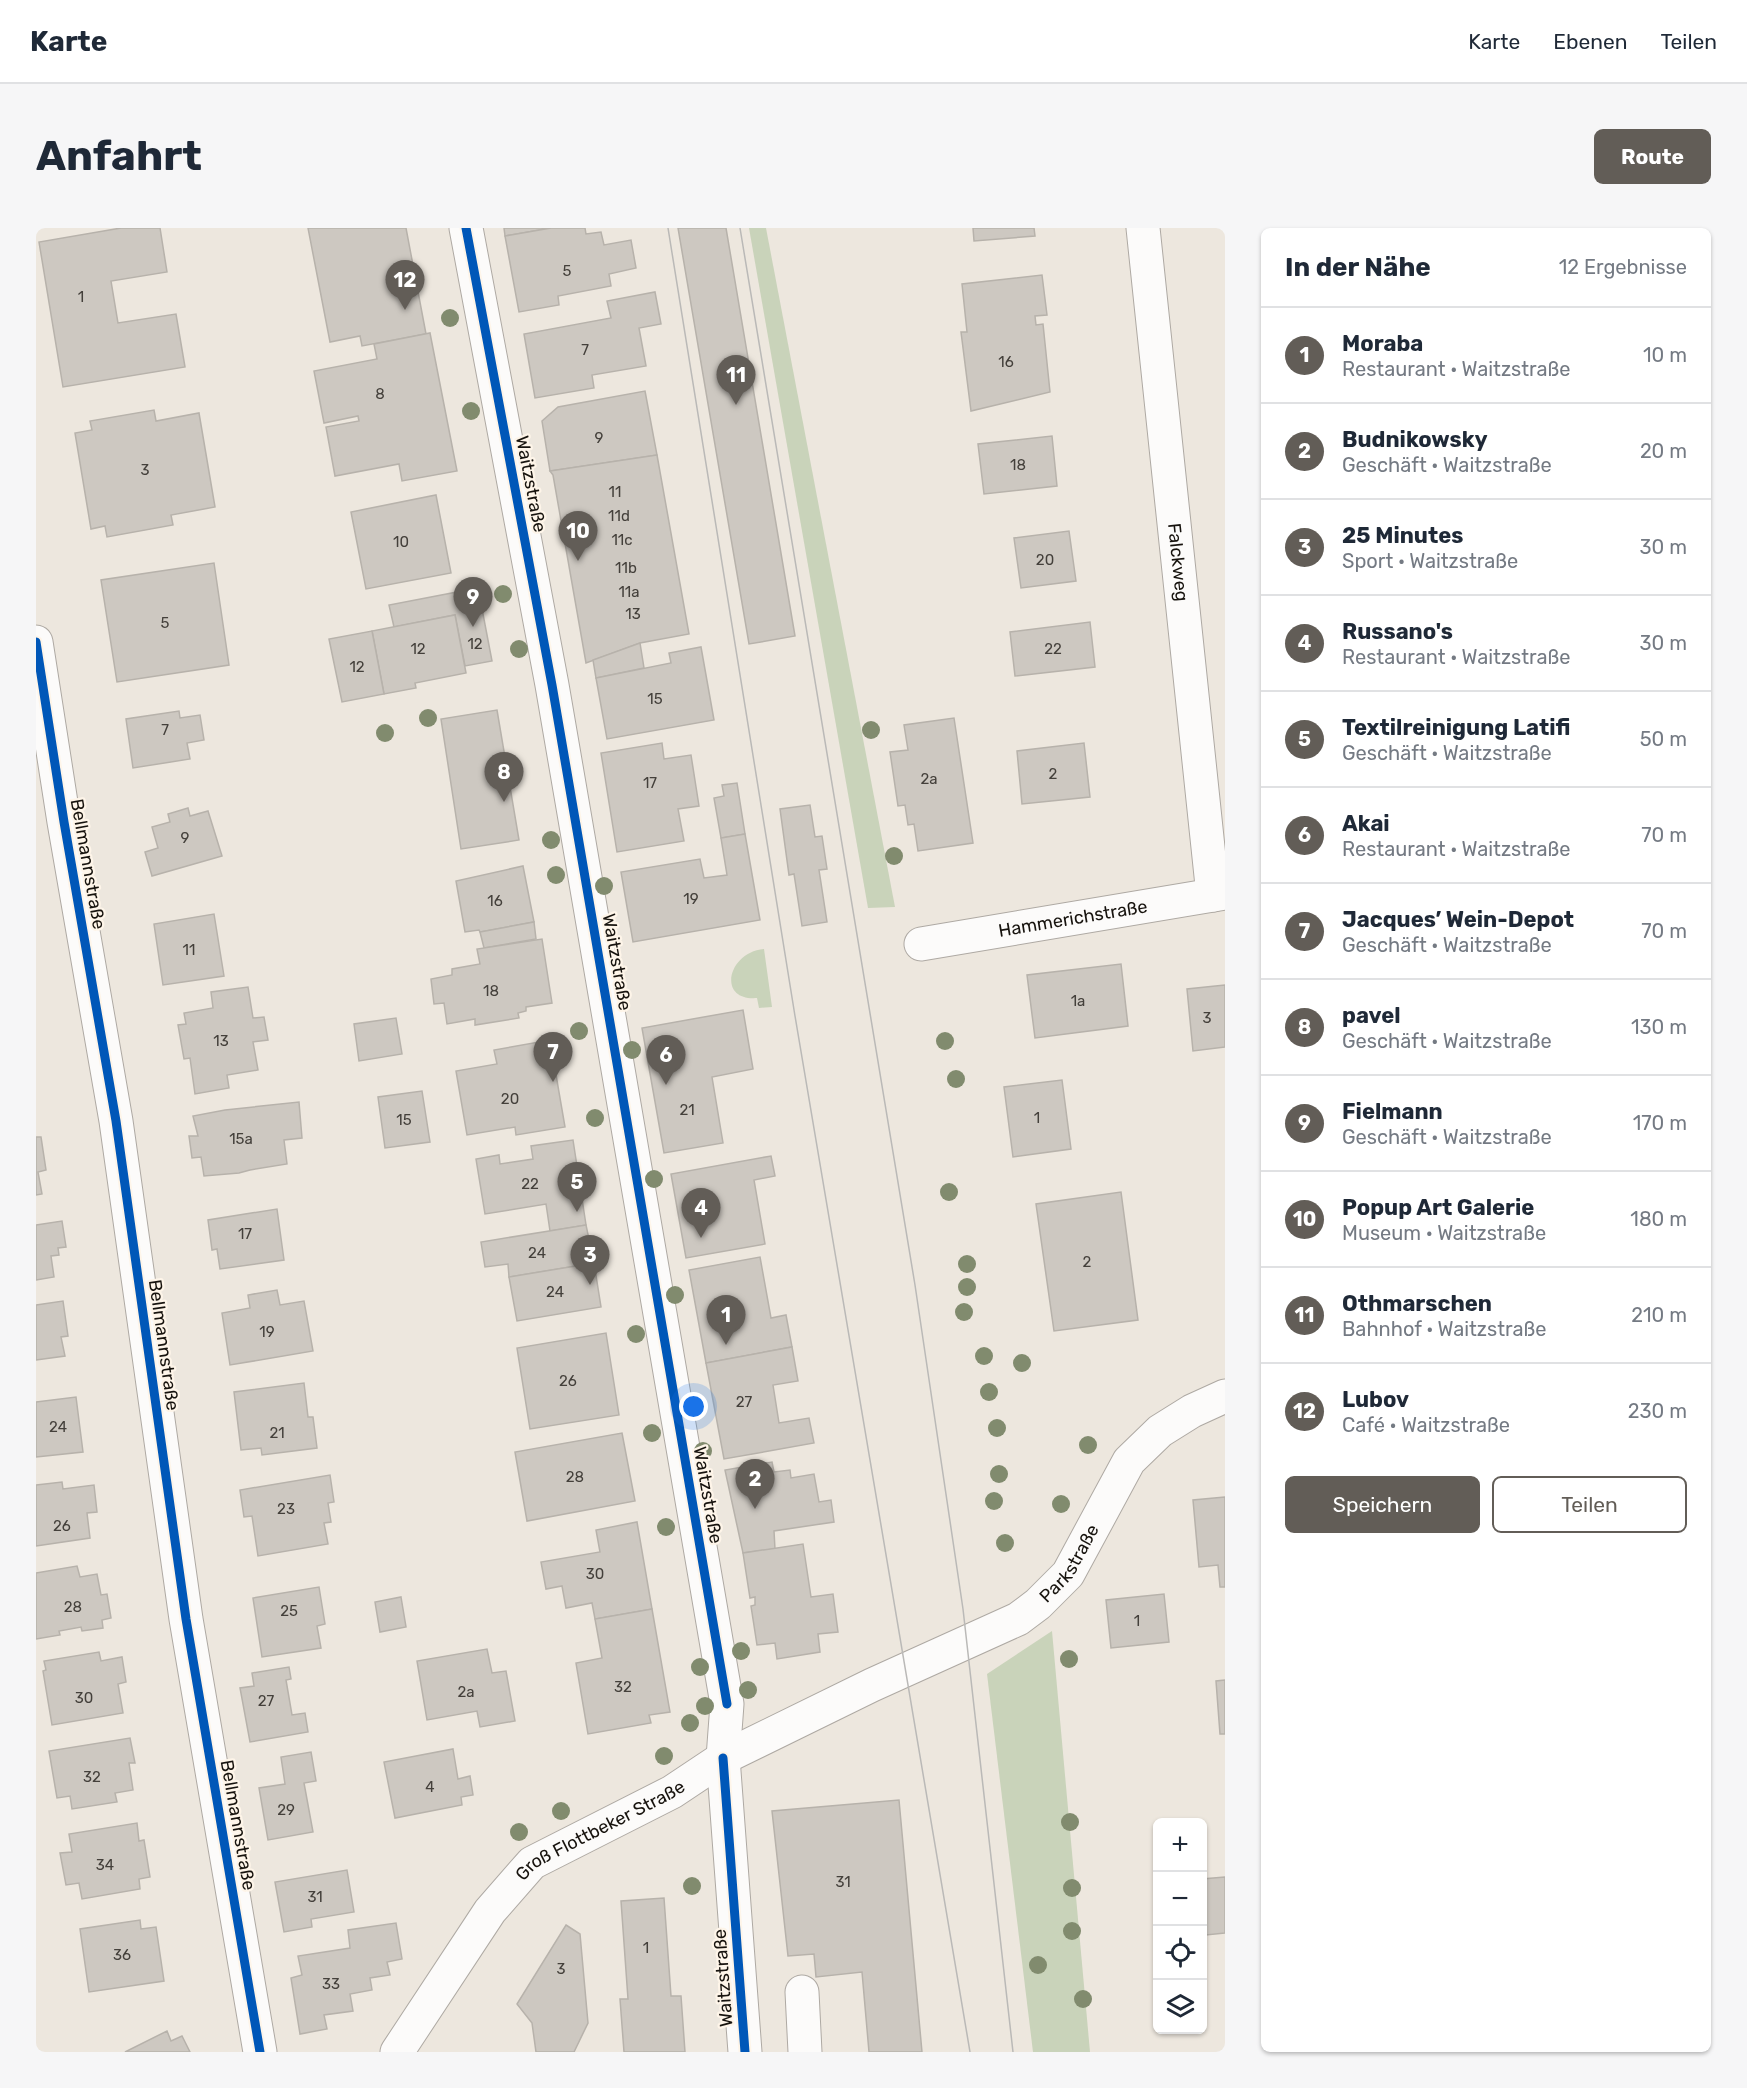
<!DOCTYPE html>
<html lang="de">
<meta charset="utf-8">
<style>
:root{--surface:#fff;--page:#f6f6f7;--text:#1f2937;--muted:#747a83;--line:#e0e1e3;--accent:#625d57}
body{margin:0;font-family:Rubik,sans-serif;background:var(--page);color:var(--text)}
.controls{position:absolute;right:18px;bottom:18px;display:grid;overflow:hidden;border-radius:9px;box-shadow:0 2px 4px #0004}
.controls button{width:54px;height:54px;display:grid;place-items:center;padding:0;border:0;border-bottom:2px solid var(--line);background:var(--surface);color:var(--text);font:30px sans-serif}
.you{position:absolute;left:658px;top:1179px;width:21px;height:21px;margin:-15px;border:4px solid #fff;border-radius:50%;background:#1a73e8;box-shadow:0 0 0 9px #1a73e833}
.badge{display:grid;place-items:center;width:39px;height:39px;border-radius:50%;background:var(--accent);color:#fff;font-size:20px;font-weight:700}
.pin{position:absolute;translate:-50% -50px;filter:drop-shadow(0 2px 3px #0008)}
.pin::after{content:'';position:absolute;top:32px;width:21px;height:18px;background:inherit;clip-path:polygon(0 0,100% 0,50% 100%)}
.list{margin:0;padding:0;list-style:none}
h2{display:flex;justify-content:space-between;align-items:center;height:78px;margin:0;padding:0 24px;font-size:26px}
h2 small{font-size:20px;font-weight:400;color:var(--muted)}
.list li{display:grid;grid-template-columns:39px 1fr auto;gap:18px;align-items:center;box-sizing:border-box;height:96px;padding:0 24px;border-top:2px solid var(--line)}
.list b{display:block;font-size:22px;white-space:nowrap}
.list p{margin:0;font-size:20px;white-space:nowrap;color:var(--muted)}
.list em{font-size:20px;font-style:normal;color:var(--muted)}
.actions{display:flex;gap:12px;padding:18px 24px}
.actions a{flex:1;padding:14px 0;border:2px solid var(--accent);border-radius:9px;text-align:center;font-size:21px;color:var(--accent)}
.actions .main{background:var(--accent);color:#fff}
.icon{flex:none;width:33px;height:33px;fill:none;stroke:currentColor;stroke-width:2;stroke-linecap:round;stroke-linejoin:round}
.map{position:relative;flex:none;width:1189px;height:1824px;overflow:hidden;border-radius:9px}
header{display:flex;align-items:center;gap:36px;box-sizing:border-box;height:84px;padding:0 30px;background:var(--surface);border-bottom:2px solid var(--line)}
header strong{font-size:28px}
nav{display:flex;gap:33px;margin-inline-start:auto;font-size:21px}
.intro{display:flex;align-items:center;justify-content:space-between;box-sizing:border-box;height:144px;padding:0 36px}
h1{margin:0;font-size:42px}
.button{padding:15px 27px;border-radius:9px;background:var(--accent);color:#fff;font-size:21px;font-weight:700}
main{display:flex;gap:36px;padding:0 36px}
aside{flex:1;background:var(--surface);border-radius:9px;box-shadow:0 2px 4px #0004}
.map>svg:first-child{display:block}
.green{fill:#c9d3ba}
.building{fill:#cdc8c1;stroke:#b7b2ab;stroke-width:1.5}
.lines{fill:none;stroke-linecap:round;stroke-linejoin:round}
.minor-casing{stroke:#aea9a3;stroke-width:35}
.minor{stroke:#fcfbfa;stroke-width:33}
.tram{stroke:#bab9b7;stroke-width:1.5}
.cycleway-casing{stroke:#fef5e9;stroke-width:13}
.cycleway{stroke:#0057b8;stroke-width:9}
.tree{fill:#818b6e}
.labels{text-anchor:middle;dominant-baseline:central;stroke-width:4.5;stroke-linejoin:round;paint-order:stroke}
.number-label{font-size:15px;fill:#44403b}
.street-label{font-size:18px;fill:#17130e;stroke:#fef5e9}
</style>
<header>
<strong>Karte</strong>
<nav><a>Karte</a><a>Ebenen</a><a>Teilen</a></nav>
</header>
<div class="intro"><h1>Anfahrt</h1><a class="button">Route</a></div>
<main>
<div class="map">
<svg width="1189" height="1824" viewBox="0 0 1189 1824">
<rect width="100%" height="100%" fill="#ede7de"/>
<g class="green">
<path d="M713,0H730L859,679L832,680Z"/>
<path d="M728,721L736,779L723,780L721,770C680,773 692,724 728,721Z"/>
<path d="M1016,1403L1054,1824H997L951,1446Z"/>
</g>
<g class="building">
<path d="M85,0H124L131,44L75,53L82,95L140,86L149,139L27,159L3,14Z"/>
<path d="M272,0H370L390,106L326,118L324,108L294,114Z"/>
<path d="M468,0H515L469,8Z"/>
<path d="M515,0H549L550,6L565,4L568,17L595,12L600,40L573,46L575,58L522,68L523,77L483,84L469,8Z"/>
<path d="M642,0H690L759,408L713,416Z"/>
<path d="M937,0H998L999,8L938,13Z"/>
<path d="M1006,47L1011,87L999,88L1000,97L1007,96L1014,164L935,183L925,104H931L926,56Z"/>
<path d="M619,64L625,96L603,100L610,138L556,147L558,160L499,170L488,106L575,90L571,73Z"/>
<path d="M394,105L421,243L366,253L363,236L299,248L290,199L323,193L322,188L288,195L278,143L341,131L338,116Z"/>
<path d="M609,163L621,227L514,243L506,193L522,179Z"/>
<path d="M118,182L120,193L163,185L179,279L135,287L137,297L71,309L69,298L55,301L39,205L56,202L54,193Z"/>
<path d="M1016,208L1021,258L948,266L942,216Z"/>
<path d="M621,227L653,406L604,415L550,435L517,247L514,243Z"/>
<path d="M400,267L415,345L330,361L315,284Z"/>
<path d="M1033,303L1040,353L985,360L978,310Z"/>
<path d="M178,335L193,437L81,454L65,352Z"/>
<path d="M442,360L456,433L429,438L419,387L358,399L353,377Z"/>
<path d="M419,387L430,445L379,455L380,460L348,466L336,403Z"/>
<path d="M1054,394L1059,439L979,448L974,404Z"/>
<path d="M336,403L348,466L306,474L293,411Z"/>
<path d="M604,415L608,440L560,450L557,432Z"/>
<path d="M665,419L678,492L571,511L560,450L635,435L633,425Z"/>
<path d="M461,482L483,612L425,621L405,491Z"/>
<path d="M143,483L144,490L164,487L168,512L151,515L154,531L97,540L90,491Z"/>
<path d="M918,490L937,615L882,623L878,596L872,597L869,577L862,578L854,524L872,522L868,497Z"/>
<path d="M626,515L628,531L655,527L663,578L642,581L648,613L581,624L565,525Z"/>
<path d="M1048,515L1054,569L986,576L981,523Z"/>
<path d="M701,555L709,606L685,610L678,570L688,568L686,557Z"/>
<path d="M774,577L779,609L786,608L791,641L783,642L791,694L766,698L758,646L753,647L744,581Z"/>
<path d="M152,580L154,588L172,583L186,628L116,648L109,624L122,620L116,599L134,594L132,586Z"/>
<path d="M709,606L724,692L597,714L585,644L664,631L668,650L691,647L685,610Z"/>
<path d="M487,638L498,694L444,704L443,702L429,704L420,653Z"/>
<path d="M178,686L188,748L127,757L118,696Z"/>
<path d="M498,694L500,711L448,720L444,704Z"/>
<path d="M506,711L516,775L490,779V783L482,785L483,790L439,797V791L411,796L408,775L398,776L395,751L416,747V741L444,736L441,721Z"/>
<path d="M1085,736L1092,798L999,810L991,747Z"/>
<path d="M1189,757V819L1157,823L1151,761Z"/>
<path d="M212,759L217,790L228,789L232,812L217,814L222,842L191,847L193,860L159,866L154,830L148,831L142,797L150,796L148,785L177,780L175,764Z"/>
<path d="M707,782L717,841L676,849L687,915L628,925L606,800Z"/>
<path d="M360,790L366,826L323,833L318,796Z"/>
<path d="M514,812L529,899L480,907L479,899L431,907L420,843L461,836L458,822Z"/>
<path d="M1026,852L1035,921L977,929L968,859Z"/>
<path d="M386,863L394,914L349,920L342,869Z"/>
<path d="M263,874L266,910L248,912L251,936L214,942L203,945L168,948L165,929L156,930L153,908H162L157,888L189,882Z"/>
<path d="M0,909H5L10,942L2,944L6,966L0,967Z"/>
<path d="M537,912L550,997L514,1003L510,976L449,986L440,931L463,927L464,936L497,931L495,918Z"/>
<path d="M735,928L739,948L718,952L729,1016L650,1030L635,946Z"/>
<path d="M1085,964L1102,1092L1018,1103L1000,976Z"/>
<path d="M241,981L248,1032L184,1041L181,1021L176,1022L172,992Z"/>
<path d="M26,993L30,1019L22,1020L23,1027L15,1028L18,1049L0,1052V997Z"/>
<path d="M550,997L558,1035L473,1049L472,1036L449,1039L445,1014Z"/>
<path d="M724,1029L735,1090L750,1087L756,1119L670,1135L653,1042Z"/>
<path d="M558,1035L565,1079L481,1093L473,1049Z"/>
<path d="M241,1062L244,1077L268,1073L277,1123L194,1137L186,1085L214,1080L212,1067Z"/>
<path d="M27,1073L32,1108L25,1109L29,1128L0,1132V1077Z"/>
<path d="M570,1105L583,1187L494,1201L481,1120Z"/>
<path d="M756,1119L762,1153L737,1157L743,1195L773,1190L778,1215L688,1231L670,1135Z"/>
<path d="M268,1155L272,1189H277L281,1220L226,1227L225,1220L205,1222L198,1164Z"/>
<path d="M40,1169L47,1224L0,1229V1174Z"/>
<path d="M586,1205L599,1273L491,1293L479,1224Z"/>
<path d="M736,1234L738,1244L754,1242L755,1250L778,1246L783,1274L795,1272L798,1294L738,1303L739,1321L707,1325L689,1242Z"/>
<path d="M294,1247L298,1274L292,1275L295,1294L288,1295L292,1316L222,1328L216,1288L208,1289L204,1262Z"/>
<path d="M26,1254L27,1261L58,1257L61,1284L51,1285L54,1310L0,1318V1257Z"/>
<path d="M1189,1269V1359H1184L1182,1337L1163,1339L1157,1272Z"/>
<path d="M601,1294L616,1381L559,1391L556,1375L530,1380L526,1358L510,1361L505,1334L564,1324L560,1302Z"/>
<path d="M767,1316L775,1369L797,1366L802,1404L782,1406L784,1424L741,1431L739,1415L721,1417L715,1378L719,1377V1369L714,1370L707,1325Z"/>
<path d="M41,1338L44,1349L61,1346L65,1367L71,1366L75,1390L66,1392L67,1400L46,1403L45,1399L23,1403L24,1407L0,1411V1345Z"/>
<path d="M283,1359L289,1396L281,1398L285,1420L226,1429L217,1370Z"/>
<path d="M1128,1366L1133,1414L1075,1420L1070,1372Z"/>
<path d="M365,1369L370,1399L344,1404L339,1374Z"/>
<path d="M616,1381L634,1484L613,1487L615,1495L552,1506L540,1435L566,1430L559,1391Z"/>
<path d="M451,1421L456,1445L470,1443L479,1493L444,1499L441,1483L391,1492L381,1433Z"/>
<path d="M63,1424L65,1433L86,1429L90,1454L82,1456L87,1485L16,1497L7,1443L10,1442L8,1433Z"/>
<path d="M253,1439L255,1451L250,1452L256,1487L269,1485L272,1504L214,1514L204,1460L218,1458L216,1445Z"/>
<path d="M1189,1452V1506H1184L1180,1453Z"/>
<path d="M94,1510L99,1535H93L97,1562L79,1565L81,1574L36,1581L34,1568L21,1570L13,1523Z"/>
<path d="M417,1521L422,1551L434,1548L437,1567L425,1569L426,1577L359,1590L348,1534Z"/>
<path d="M275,1524L280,1553L268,1555L277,1604L232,1612L223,1560L249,1556L245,1529Z"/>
<path d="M863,1572L886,1824H833L826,1744L780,1749L778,1726L752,1728L736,1583Z"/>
<path d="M101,1595L103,1613L108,1612L114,1649L103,1651L104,1661L46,1671L43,1655L30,1657L24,1625L36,1624L33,1606Z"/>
<path d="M311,1642L318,1684L275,1691L276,1699L248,1704L239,1654Z"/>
<path d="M1189,1649V1705L1170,1707L1166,1651Z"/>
<path d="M628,1670L635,1768H645L649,1824H588L584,1771H592L585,1673Z"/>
<path d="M104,1692L105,1701L120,1699L128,1753L53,1764L44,1701Z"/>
<path d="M360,1695L366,1731L351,1734L354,1747L334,1750L336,1762L314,1766L317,1783L288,1787L291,1801L264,1806L255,1750L266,1747L262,1728L314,1720L312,1702Z"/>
<path d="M530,1697L544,1706L552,1795L538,1824H500L496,1795L481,1776Z"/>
<path d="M131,1803L135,1813L146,1808L154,1824H89Z"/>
</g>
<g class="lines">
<defs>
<g id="minor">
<path d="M430,0L516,457L691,1476L687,1530L709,1824"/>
<path id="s1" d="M1107,0L1177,667"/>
<path d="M0,414L28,594L80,893L150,1391L224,1824"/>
<path id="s2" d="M885,716L1189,665"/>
<path d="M766,1764L769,1824"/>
<path id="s3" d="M361,1824L454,1683L496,1635L636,1564L687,1530L836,1457L982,1391L1002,1376L1032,1346L1093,1233L1124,1203L1156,1183L1189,1168"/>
</g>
</defs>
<use href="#minor" class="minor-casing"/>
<use href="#minor" class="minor"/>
<g class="tram">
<path d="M632,0L759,788L934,1824"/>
<path d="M704,0L879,1057L927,1381L977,1824"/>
</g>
<defs>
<g id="cycleway">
<path d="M430,0L516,457L691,1476"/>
<path d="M0,414L28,594L80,893L150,1391L224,1824"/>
<path d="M687,1530L709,1824"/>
</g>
</defs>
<use href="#cycleway" class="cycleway-casing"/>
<use href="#cycleway" class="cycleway"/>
</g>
<g class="tree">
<circle cx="414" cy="90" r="9"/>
<circle cx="435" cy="183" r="9"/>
<circle cx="467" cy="366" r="9"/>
<circle cx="483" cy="421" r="9"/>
<circle cx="392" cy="490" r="9"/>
<circle cx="835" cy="502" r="9"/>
<circle cx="349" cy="505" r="9"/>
<circle cx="515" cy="612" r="9"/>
<circle cx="858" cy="628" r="9"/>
<circle cx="520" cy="647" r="9"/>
<circle cx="568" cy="658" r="9"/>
<circle cx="543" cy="803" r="9"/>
<circle cx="909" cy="813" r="9"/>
<circle cx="596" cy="822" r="9"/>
<circle cx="920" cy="851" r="9"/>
<circle cx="559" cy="890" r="9"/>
<circle cx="618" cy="951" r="9"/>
<circle cx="913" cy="964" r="9"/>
<circle cx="931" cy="1036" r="9"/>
<circle cx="931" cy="1059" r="9"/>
<circle cx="639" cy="1067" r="9"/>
<circle cx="928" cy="1084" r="9"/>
<circle cx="600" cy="1106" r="9"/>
<circle cx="948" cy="1128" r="9"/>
<circle cx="986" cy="1135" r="9"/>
<circle cx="953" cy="1164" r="9"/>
<circle cx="961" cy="1200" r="9"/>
<circle cx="616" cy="1205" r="9"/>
<circle cx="1052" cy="1217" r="9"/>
<circle cx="667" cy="1223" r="9"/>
<circle cx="963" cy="1246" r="9"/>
<circle cx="958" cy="1273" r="9"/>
<circle cx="1025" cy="1276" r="9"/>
<circle cx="630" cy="1299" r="9"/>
<circle cx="969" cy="1315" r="9"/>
<circle cx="705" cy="1423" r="9"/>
<circle cx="1033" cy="1431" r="9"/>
<circle cx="664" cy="1439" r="9"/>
<circle cx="712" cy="1462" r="9"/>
<circle cx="669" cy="1478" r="9"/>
<circle cx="654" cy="1495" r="9"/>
<circle cx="628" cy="1528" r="9"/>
<circle cx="525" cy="1583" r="9"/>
<circle cx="1034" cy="1594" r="9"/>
<circle cx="483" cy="1604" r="9"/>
<circle cx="656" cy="1658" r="9"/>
<circle cx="1036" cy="1660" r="9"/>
<circle cx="1036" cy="1703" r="9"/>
<circle cx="1002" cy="1737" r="9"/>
<circle cx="1047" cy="1771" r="9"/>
</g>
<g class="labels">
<g class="number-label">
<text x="531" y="43">5</text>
<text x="45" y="69">1</text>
<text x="549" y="122">7</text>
<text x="970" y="134">16</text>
<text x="344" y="166">8</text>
<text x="563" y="210">9</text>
<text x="982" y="237">18</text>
<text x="109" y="242">3</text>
<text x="579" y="264">11</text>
<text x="583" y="288">11d</text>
<text x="586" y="312">11c</text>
<text x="365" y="314">10</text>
<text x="1009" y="332">20</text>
<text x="590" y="340">11b</text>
<text x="593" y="364">11a</text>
<text x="597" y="386">13</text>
<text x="129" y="395">5</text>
<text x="439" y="416">12</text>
<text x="382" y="421">12</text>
<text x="1017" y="421">22</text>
<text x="321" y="439">12</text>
<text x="619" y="471">15</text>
<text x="129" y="502">7</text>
<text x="1017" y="546">2</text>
<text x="893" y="551">2a</text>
<text x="614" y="555">17</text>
<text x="149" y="610">9</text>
<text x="655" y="671">19</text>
<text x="459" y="673">16</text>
<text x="153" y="722">11</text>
<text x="455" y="763">18</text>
<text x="1042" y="773">1a</text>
<text x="1171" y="790">3</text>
<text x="185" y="813">13</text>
<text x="474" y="871">20</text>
<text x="651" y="882">21</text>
<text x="1001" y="890">1</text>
<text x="368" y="892">15</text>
<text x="205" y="911">15a</text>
<text x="494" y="956">22</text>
<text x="209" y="1006">17</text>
<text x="501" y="1025">24</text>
<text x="1051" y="1034">2</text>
<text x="519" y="1064">24</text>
<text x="231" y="1104">19</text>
<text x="532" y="1153">26</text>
<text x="708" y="1174">27</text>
<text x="22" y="1199">24</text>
<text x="241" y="1205">21</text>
<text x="539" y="1249">28</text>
<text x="250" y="1281">23</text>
<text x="26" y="1298">26</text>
<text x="559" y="1346">30</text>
<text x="37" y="1379">28</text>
<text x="253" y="1383">25</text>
<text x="1101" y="1393">1</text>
<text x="587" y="1459">32</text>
<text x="430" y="1464">2a</text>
<text x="48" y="1470">30</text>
<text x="230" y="1473">27</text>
<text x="56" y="1549">32</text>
<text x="394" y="1559">4</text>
<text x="250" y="1582">29</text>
<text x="69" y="1637">34</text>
<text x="807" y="1654">31</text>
<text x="279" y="1669">31</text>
<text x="610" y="1720">1</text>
<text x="86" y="1727">36</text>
<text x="525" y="1741">3</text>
<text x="295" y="1756">33</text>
</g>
<g class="street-label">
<text transform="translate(495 256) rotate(79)">Waitzstraße</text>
<text stroke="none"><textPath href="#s1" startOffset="336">Falckweg</textPath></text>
<text transform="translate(52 636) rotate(80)">Bellmannstraße</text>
<text stroke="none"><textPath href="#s2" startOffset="154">Hammerichstraße</textPath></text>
<text transform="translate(581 734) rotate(80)">Waitzstraße</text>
<text transform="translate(128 1117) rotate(82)">Bellmannstraße</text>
<text transform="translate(672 1267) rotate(80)">Waitzstraße</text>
<text stroke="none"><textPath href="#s3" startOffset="854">Parkstraße</textPath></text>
<text transform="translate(202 1597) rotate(80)">Bellmannstraße</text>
<text stroke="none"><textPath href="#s3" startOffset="308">Groß Flottbeker Straße</textPath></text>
<text transform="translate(687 1750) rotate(-94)">Waitzstraße</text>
</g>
</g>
</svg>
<div class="controls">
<button>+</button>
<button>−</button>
<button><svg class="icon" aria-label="locate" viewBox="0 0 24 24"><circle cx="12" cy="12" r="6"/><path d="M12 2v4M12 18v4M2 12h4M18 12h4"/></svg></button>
<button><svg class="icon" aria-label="layers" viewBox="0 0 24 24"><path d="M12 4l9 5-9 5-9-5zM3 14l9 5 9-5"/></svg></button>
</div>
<div class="you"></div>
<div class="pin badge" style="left:690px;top:1117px">1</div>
<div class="pin badge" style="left:719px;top:1281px">2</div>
<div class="pin badge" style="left:554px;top:1057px">3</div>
<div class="pin badge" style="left:665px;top:1010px">4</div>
<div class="pin badge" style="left:541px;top:984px">5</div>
<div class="pin badge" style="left:630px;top:857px">6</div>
<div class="pin badge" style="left:517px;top:854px">7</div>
<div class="pin badge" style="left:468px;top:574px">8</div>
<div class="pin badge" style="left:437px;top:399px">9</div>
<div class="pin badge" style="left:542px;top:333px">10</div>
<div class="pin badge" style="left:700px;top:177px">11</div>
<div class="pin badge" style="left:369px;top:82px">12</div>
</div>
<aside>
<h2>In der Nähe<small>12 Ergebnisse</small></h2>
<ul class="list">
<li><span class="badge">1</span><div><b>Moraba</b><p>Restaurant · Waitzstraße</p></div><em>10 m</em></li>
<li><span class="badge">2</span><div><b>Budnikowsky</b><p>Geschäft · Waitzstraße</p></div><em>20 m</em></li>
<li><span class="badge">3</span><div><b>25 Minutes</b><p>Sport · Waitzstraße</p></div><em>30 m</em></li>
<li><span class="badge">4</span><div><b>Russano's</b><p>Restaurant · Waitzstraße</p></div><em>30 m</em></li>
<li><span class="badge">5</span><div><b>Textilreinigung Latifi</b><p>Geschäft · Waitzstraße</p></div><em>50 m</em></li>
<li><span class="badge">6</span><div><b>Akai</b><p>Restaurant · Waitzstraße</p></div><em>70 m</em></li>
<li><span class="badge">7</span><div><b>Jacques’ Wein-Depot</b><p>Geschäft · Waitzstraße</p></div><em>70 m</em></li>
<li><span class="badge">8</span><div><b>pavel</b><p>Geschäft · Waitzstraße</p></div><em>130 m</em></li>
<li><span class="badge">9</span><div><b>Fielmann</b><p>Geschäft · Waitzstraße</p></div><em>170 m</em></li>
<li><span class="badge">10</span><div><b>Popup Art Galerie</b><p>Museum · Waitzstraße</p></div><em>180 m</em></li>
<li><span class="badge">11</span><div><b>Othmarschen</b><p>Bahnhof · Waitzstraße</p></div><em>210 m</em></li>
<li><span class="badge">12</span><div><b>Lubov</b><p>Café · Waitzstraße</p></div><em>230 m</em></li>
</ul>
<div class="actions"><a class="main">Speichern</a><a>Teilen</a></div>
</aside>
</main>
